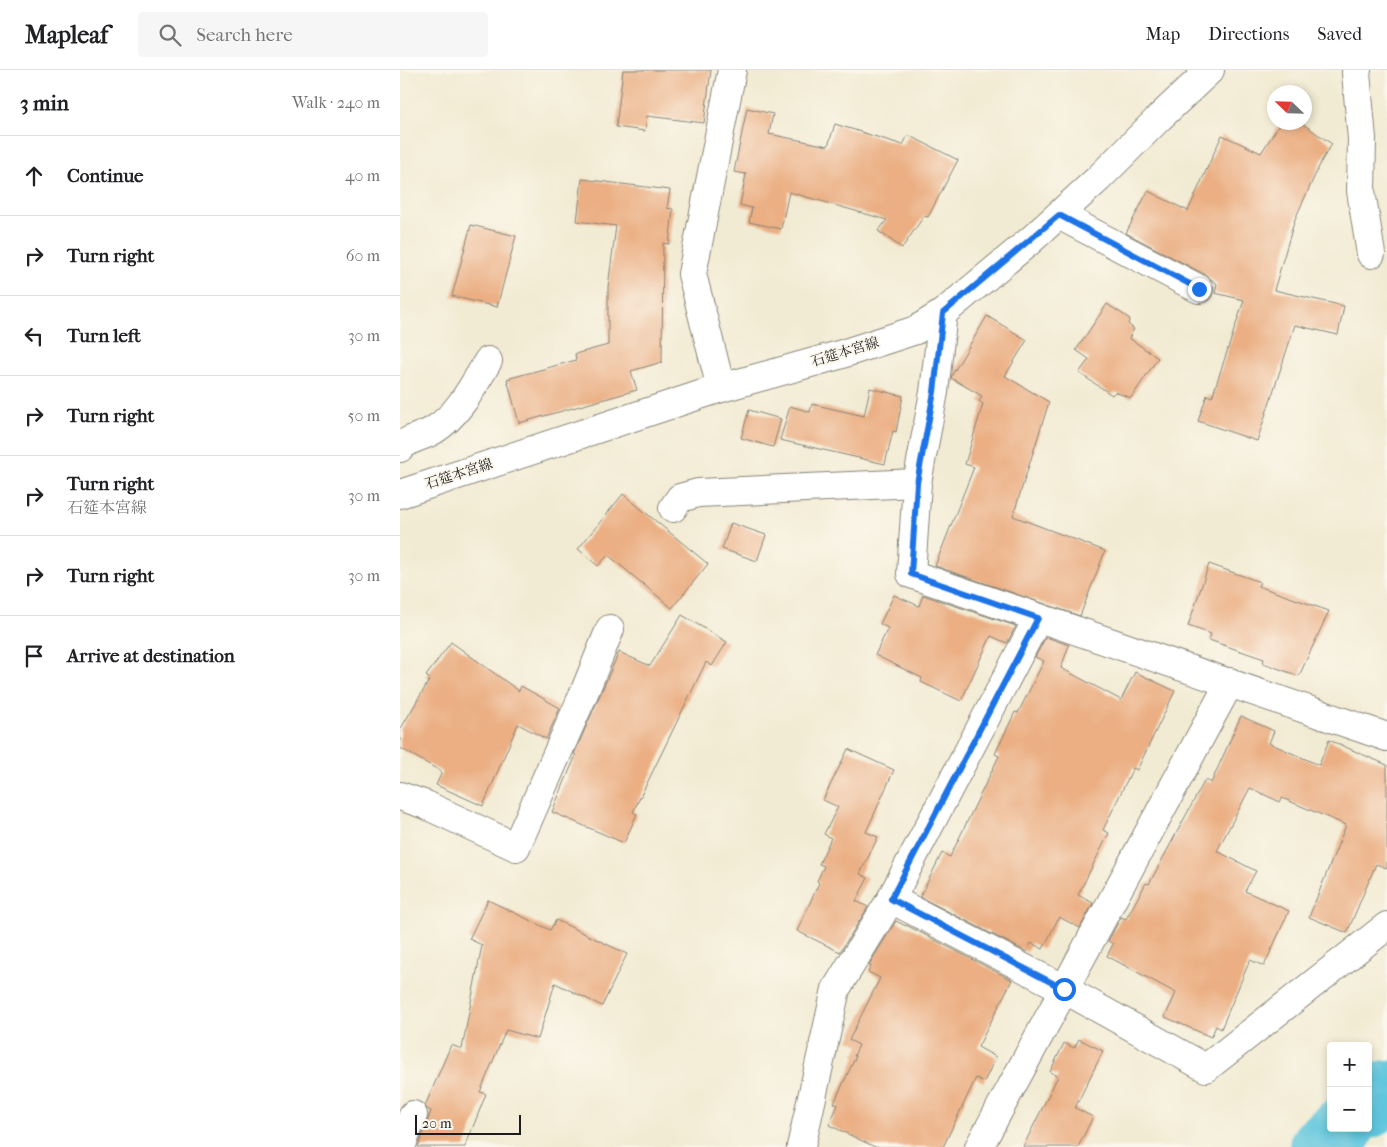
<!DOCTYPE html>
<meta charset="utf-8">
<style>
:root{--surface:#fff;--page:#f6f6f6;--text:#202124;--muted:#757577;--line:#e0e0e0}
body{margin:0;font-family:"IM FELL French Canon","Noto Serif JP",serif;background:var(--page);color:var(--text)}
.controls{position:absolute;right:15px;bottom:15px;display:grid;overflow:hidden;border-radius:5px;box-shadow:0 2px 8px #0003}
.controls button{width:45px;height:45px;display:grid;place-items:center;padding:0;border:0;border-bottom:1px solid var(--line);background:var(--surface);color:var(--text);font:25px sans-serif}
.compass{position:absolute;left:867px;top:15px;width:45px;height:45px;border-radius:50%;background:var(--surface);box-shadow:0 2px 8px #0003;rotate:293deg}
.scale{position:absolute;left:15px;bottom:12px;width:106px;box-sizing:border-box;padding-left:5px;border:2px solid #1c1c1c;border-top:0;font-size:14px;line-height:18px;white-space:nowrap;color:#1c1c1c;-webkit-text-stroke:4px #fbf7ec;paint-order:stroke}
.stop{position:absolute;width:15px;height:15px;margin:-11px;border:4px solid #1a73e8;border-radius:50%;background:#fff}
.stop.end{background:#1a73e8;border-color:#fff;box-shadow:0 1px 5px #0008}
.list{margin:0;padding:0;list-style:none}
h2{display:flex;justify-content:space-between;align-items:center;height:65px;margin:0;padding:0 20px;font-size:21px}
h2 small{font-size:16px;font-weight:400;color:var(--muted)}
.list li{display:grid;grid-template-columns:32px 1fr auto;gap:15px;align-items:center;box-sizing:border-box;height:80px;padding:0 20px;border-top:1px solid var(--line)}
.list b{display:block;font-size:19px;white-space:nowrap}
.list p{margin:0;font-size:16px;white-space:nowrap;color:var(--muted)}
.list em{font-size:16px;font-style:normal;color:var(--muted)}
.icon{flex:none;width:28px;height:28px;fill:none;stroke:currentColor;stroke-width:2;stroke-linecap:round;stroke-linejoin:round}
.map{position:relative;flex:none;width:987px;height:1077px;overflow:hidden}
header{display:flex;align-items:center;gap:30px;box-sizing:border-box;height:70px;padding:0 25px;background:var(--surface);border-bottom:1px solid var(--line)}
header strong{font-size:24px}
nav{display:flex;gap:28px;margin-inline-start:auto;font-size:18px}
.search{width:350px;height:45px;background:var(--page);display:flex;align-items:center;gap:12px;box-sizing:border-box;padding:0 18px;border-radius:5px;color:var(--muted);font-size:19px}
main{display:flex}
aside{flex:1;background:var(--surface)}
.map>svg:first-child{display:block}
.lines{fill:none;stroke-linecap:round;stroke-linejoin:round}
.river{stroke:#60c6dd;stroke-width:64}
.building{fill:#ebaf83}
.minor-casing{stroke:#878478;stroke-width:30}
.major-casing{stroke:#878478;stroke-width:30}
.minor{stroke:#fff;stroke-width:28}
.major{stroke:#fff;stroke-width:28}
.route{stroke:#1a73e8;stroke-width:6}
.labels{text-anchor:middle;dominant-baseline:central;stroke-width:4;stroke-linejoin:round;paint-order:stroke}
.street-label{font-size:14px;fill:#1c1c1c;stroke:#fbf7ec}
</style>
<header>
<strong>Mapleaf</strong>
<div class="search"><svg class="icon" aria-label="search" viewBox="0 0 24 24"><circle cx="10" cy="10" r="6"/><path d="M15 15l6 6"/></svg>Search here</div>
<nav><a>Map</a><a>Directions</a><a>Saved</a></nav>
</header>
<main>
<aside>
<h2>3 min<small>Walk · 240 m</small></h2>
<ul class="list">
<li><svg class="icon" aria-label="ahead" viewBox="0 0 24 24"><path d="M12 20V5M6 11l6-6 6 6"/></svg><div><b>Continue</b></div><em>40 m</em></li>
<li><svg class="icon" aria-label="right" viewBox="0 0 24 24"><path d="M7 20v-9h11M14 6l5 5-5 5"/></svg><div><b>Turn right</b></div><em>60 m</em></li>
<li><svg class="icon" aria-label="left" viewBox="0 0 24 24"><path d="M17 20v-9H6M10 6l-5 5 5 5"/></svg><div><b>Turn left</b></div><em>30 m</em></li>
<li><svg class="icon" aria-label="right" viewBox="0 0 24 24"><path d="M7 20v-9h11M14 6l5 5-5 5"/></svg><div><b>Turn right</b></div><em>50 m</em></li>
<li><svg class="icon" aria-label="right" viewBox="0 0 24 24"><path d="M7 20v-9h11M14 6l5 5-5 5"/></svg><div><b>Turn right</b><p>石筵本宮線</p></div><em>30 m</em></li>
<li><svg class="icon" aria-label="right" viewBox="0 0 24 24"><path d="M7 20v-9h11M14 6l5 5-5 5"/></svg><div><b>Turn right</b></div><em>30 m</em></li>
<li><svg class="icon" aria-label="arrive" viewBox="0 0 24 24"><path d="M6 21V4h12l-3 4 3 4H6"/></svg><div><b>Arrive at destination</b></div></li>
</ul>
</aside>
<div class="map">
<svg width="987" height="1077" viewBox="0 0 987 1077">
<rect width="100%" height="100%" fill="#fbf7ec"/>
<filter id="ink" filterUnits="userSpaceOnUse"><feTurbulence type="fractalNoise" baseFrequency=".02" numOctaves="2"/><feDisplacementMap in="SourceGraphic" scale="10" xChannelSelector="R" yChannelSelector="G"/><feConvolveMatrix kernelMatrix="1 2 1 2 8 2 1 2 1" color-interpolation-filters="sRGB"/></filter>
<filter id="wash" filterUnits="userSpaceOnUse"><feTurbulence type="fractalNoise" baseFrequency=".0096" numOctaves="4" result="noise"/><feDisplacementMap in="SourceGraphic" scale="20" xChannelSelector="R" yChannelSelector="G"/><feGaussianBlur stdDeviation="1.12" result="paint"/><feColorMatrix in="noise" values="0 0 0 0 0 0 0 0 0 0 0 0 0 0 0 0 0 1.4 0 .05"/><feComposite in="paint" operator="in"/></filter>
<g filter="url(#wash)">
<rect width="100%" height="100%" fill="#f2ebd3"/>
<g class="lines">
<g class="river">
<path d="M968,1037L987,1022"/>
<path d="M921,1077L943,1058"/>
</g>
</g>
<g id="blocks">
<g class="building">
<path d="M223,0H311L304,53L247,46L245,61L216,57Z"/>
<path d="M347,38L373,44L369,64L428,76L435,54L503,75L508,65L558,90L528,147L524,146L502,178L478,161L487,150L389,122L381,159L349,152L352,138L340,135L346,104L334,102Z"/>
<path d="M881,52H900L932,74L922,90L895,149L874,220L944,236L938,265L895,255L857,371L798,351L807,325L812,327L844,230L815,223L817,214L806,205L726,163L748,121L788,141L822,65L861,83Z"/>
<path d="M182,109L270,120L267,138L273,139L269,174L263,173L262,292L231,301L237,320L119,353L107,309L176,290L175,284L208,275V217L216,156L177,151Z"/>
<path d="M71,155L116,166L97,237L52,226Z"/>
<path d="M707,234L730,249L728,254L734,259L729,268L758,288L731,328L715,322L712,325L679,303L689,289L676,280Z"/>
<path d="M587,246L627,270L605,306L649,332L613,446L705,481L680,546L535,496L574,397L565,394L583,334L579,331L582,326L551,308L552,305Z"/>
<path d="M470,318L503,326L496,362L493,361L485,394L380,370L390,336L410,342L412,334L464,346Z"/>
<path d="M349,340L381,349L373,377L341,368Z"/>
<path d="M223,424L308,494L272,538L208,485L198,496L178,479Z"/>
<path d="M331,453L366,465L357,491L322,479Z"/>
<path d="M809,494L860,512L858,516L929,541L899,606L863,593L864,589L809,570L811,564L788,556Z"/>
<path d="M494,525L519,536L523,525L616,556L607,573L591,566L561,631L521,612L522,608L475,585L488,558L480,554Z"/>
<path d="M282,545L327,572L312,596L306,592L233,742L237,744L224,773L152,742L176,685L174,684L219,582L250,596Z"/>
<path d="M646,567L669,575L661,598L721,630L735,602L775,621L737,700L733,698L703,760L709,763L678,825L693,833L680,858L659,847L643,879L631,873L627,882L520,827L542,783L550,787L599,686L595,684L615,642L618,643L644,591L635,587Z"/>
<path d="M51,572L119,621L121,616L160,638L146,669L118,654L83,736L36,715L42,702L0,678V660L30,609L26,606Z"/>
<path d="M841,646L874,661L869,673L919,695L929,670L987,695V798L976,794L947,863L909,847L946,755L882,728L880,732L850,718L817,781L856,801L845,821L889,841L864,896L850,890L821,959L816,956L811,967L765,947L776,923L707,886L713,874L708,871L721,847L726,849L746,813L749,814L805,710L811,713Z"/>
<path d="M448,679L494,700L466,762L478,767L460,804L468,808L456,831L468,837L440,882L397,861L419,813L417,811L424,796L419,794L431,768L424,764L438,737L423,730Z"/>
<path d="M88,830L150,860L156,850L227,884L202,936L155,913L138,969L106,960L80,1022L86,1024L65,1077H18L31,1041L27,1039L25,1036L51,975L62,979L82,875L69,869Z"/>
<path d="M496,851L506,856V855L612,910L578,977L596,987L584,1012L576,1008L543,1077H475L429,1055L438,1035L434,1033L456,986H454L459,975L449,970L480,908L468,902L471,896L469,895Z"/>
<path d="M679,969L703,981L675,1038L693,1047L678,1077H623L658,1006L650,1002L664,973L674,978Z"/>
</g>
</g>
</g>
<g filter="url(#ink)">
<use href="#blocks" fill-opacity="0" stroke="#878478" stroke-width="1"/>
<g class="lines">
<defs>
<g id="minor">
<path d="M957,0L956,3L962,69L961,121L971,184"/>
<path d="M659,145L799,219"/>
<path d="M543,243L534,322L517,413L511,504L987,667"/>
<path d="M321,318L292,204L332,0"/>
<path d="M0,378C8,368 23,367 34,360C59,344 73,316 88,291"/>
<path d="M273,438L280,428L298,423L517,413"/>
<path d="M0,726L26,735L116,777L184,623L210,559"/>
<path d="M491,829L664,919L806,998L987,856"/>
<path d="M1,1077L13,1045"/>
<path d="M401,1077L436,919L491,829L638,548"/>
<path d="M579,1077L830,612"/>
</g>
<path id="major" d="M0,424L321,318L439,285L516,260L543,243L631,170L698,109L759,48L810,0"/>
</defs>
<use href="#minor" class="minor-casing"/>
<use href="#major" class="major-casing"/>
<use href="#minor" class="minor"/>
<use href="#major" class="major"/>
</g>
</g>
<g class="lines" filter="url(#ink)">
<path class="route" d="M664,919L491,829L638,548L511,504L517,413L534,322L543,243L659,145L799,219"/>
</g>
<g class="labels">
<g class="street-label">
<text transform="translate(445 282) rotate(-17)">石筵本宮線</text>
<text transform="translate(59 404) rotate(-18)">石筵本宮線</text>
</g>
</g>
</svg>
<div class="controls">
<button>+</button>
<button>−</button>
</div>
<svg class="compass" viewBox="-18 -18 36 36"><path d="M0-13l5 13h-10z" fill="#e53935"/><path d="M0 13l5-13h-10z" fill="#757577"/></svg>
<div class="scale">20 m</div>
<div class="stop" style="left:664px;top:919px"></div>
<div class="stop end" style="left:799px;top:219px"></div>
</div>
</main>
